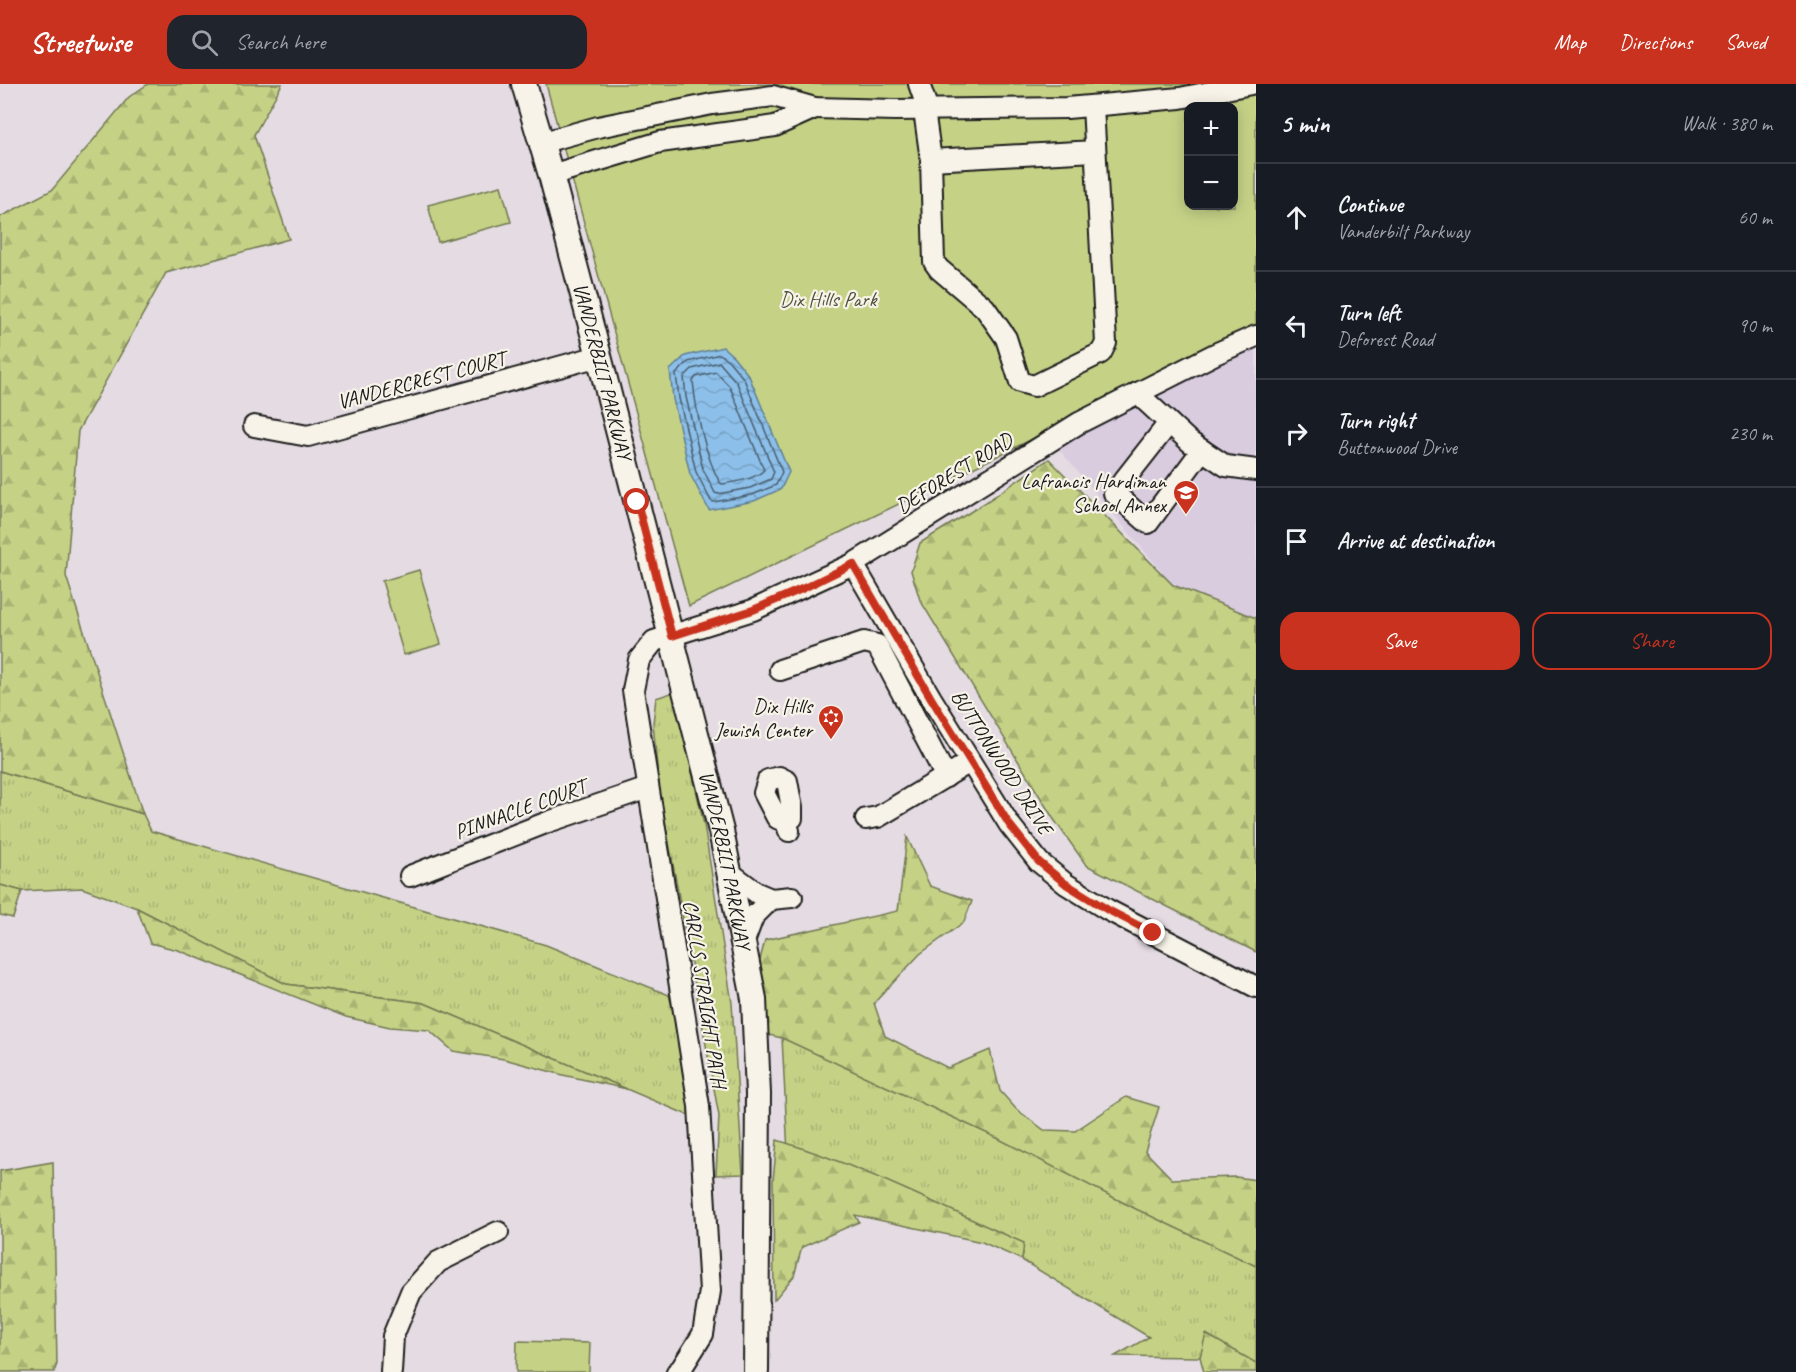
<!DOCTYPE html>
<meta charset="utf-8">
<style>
:root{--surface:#171b24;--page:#20242c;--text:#f1f3f6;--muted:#9ea1a6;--line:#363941;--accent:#c8321e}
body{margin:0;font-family:Caveat,sans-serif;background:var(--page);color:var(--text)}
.controls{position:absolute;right:18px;top:18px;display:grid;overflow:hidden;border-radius:12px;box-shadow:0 3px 15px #0003}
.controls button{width:54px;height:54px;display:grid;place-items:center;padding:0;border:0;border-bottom:2px solid var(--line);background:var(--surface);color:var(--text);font:30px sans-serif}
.stop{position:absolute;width:18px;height:18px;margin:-14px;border:4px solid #c8321e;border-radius:50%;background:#fff}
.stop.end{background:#c8321e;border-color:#fff;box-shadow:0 2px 6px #0008}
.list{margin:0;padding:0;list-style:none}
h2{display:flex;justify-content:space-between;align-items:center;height:78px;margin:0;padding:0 24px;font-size:26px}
h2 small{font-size:20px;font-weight:400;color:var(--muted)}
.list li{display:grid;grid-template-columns:39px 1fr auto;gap:18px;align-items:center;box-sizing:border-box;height:108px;padding:0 24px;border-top:2px solid var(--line)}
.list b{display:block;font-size:22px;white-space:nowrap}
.list p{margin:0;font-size:20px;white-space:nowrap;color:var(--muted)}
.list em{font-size:20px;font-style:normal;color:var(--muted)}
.actions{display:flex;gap:12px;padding:18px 24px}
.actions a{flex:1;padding:14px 0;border:2px solid var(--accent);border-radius:18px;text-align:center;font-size:21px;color:var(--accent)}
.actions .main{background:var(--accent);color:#fff}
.icon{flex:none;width:33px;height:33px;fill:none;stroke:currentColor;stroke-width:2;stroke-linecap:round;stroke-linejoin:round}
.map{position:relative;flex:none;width:1256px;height:1288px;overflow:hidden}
header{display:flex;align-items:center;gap:36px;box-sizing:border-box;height:84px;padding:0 30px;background:var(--accent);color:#fff}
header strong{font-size:28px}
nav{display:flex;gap:33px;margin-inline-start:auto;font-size:21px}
.search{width:420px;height:54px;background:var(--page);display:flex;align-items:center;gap:15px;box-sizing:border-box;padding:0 21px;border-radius:18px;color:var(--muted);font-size:22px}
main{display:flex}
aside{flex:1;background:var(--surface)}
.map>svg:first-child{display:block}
.built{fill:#d9ccdf}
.grass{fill:url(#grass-tufts);stroke:#707751;stroke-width:1.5}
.forest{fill:url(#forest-firs);stroke:#707751;stroke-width:1.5}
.green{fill:#c5d286;stroke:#707751;stroke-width:1.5;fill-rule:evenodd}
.water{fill:url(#water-waves);stroke:#5f7e97;stroke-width:1.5}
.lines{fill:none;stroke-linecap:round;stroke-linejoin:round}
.shore{stroke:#495d6e;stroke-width:1.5}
.minor-casing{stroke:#1c1c1c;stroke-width:24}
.major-casing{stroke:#1c1c1c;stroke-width:28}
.minor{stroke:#f7f3e8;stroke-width:20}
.major{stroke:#f7f3e8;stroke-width:24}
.route{stroke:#c8321e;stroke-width:8}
.labels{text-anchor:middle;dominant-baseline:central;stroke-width:4.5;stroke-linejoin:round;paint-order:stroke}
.park-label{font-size:21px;fill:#4f533c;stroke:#f7f3e8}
.street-label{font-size:21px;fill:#1c1c1c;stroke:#f7f3e8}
.poi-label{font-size:21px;fill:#1c1c1c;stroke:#f7f3e8;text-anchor:end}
</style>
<header>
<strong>Streetwise</strong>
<div class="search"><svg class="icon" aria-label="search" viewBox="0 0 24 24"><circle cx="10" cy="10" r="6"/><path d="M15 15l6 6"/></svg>Search here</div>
<nav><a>Map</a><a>Directions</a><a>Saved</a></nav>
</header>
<main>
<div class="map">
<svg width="1256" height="1288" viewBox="0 0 1256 1288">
<defs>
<pattern id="grass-tufts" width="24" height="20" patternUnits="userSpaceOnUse" patternTransform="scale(1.5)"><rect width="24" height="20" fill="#c5d286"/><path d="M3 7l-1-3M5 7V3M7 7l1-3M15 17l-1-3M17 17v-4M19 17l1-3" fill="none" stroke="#a9b473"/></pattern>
<pattern id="forest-firs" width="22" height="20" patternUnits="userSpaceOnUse" patternTransform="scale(1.5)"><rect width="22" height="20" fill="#c5d286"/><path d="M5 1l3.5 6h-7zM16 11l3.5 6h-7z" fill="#a9b473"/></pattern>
<pattern id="water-waves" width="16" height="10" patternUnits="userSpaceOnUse" patternTransform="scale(1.5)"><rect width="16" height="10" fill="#8cbfe9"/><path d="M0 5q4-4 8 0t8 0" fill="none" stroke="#78a4c7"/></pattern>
</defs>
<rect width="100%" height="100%" fill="#e5dce3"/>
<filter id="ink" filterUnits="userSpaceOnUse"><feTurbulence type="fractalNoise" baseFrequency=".0167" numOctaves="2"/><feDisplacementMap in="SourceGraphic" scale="12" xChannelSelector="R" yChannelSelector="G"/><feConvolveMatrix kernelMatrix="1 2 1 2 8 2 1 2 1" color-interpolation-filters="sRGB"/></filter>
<g filter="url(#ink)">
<path class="built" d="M1256,253V533L1173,501L1057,363L1086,329Z"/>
<g class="grass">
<path d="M674,608L704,741L732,919L743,1090L716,1091L719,1032L659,704L653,639L656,614Z"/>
<path d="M0,687L143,730L151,747L546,861L669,911L687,980L690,1032L424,919L286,900L137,824L82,804L22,807L0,801Z"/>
<path d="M782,954L957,1021L1256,1170V1288L1203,1265L1200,1273L1115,1272L1149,1253L1022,1176L1023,1169L788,1069Z"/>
</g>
<g class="forest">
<path d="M148,0H282L254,51L289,155L166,189L78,347L66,492L143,730L0,687V133L52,106L129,13Z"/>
<path d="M1049,375L1173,501L1256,534V868L1086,781L1053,734L920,516L911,487L920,459L983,420Z"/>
<path d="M907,753L930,802L972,817L964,838L920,870L874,919L885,952L948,984L990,966L1000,1007L1016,1025L1044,1046L1075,1047L1126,1013L1159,1023L1145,1067L1172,1095L1236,1093L1256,1096V1182L1136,1125L997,1054L782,954L764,950L760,876L765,856L898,827Z"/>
<path d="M0,801L22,807L13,834L0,831Z"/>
<path d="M137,824L286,900L424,919L627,1005L563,991L504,975L453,967L429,946L390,943L346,933L178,866L150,859Z"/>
<path d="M777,1056C860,1081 944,1124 1024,1159L1022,1176L982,1158L855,1131L859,1138L802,1163L794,1192L774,1216L773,1097Z"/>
<path d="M53,1078L57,1280L54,1288H0V1087Z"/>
<path d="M1206,1250L1256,1279V1288H1204L1200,1273Z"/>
</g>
<g class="green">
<path d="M546,0H1256V253L1086,329L689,522ZM1188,22H1234V122H1188Z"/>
<path d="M501,102L511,138L438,158L428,121Z"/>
<path d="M419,486L441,560L404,571L382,497Z"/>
<path d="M517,1257L590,1259L589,1288H516Z"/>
</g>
<path class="water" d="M723,263L734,273L749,292L789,388L781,405L754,417L709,426L690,390L673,315L670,286L685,272Z"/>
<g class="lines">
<g class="shore">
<path d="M720,270L729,277L744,295L782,388L776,401L752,411L714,418L711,417L696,388L679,314L676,290L688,278Z"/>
<path d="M719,278L737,299L774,388L771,395L750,404L718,410L715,409L703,385L686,313L684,293L692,285Z"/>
<path d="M716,288L730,303L764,386C754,396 737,397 723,400L720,399C705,371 696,328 693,297L696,293Z"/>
</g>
<defs>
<g id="minor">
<path d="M919,0L926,20"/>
<path d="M924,26L931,76L934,178L939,185L985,224L1006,254L1020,298L1034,302L1101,269L1106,259L1093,22"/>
<path d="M540,59L598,43L712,20L773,12L815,24L895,26L1067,24L1180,14L1251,0"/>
<path d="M931,76L1095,67"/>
<path d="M551,91L660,58L775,42L815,24"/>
<path d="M1137,309L1190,358L1226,382L1256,386"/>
<path d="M1169,339L1114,409L1148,439L1202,366"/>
<path d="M254,342L308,352L599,272"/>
<path d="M853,480L931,614L1009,740L1039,778L1066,800L1108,826L1256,903"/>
<path d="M780,586L864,558L877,561L946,693"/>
<path d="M866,735L878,733L970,678"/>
<path d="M786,738L777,734L764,709L768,696L779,693L787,697L792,724V734L786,738L789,747"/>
<path d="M729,788L757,809L771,815L753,833L743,860"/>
<path d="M410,792L548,738L648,704"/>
<path d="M771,815L792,813"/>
<path d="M391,1288L393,1252L411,1208L438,1178L498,1148"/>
<path d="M677,1288L681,1285L703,1250L710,1207L699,1022L633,606L639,576L654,557L753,526L853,480L1079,339L1215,270L1256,252"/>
</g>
<g id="major">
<path id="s1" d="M524,0L551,91L599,272L721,747L754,915L758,1010L756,1288"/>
</g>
</defs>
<use href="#minor" class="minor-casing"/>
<use href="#major" class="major-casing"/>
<use href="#minor" class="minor"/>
<use href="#major" class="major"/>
</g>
</g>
<g class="lines" filter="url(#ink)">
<path class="route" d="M637,418L672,552L753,526L804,504L853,480L931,614L1009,740L1039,778L1066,800L1108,826L1153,849"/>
</g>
<defs>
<symbol id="school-pin" viewBox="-11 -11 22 30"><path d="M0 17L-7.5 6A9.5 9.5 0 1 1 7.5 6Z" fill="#c8321e" stroke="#f7f3e8"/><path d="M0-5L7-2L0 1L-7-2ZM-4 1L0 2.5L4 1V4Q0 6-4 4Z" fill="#fff"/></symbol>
<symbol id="synagogue-pin" viewBox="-11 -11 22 30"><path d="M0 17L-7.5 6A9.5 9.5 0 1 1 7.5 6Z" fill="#c8321e" stroke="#f7f3e8"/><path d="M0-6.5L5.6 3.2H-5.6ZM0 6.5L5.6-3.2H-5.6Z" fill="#fff"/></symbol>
</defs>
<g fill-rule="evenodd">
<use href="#school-pin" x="1171" y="394" width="30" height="40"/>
<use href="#synagogue-pin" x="816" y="619" width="30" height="40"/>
</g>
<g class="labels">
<g class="park-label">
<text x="828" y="215">Dix Hills Park</text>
</g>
<g class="street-label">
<text stroke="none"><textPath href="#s1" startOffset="298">VANDERBILT PARKWAY</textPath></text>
<text transform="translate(421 296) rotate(-15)">VANDERCREST COURT</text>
<text transform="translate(954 389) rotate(-32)">DEFOREST ROAD</text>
<text transform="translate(1002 678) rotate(57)">BUTTONWOOD DRIVE</text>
<text transform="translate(520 725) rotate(-20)">PINNACLE COURT</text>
<text stroke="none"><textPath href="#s1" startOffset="802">VANDERBILT PARKWAY</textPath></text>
<text transform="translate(705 910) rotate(81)">CARLLS STRAIGHT PATH</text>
</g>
<g class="poi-label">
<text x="1166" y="397">Lafrancis Hardiman<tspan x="1166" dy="24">School Annex</tspan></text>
<text x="812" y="622">Dix Hills<tspan x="812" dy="24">Jewish Center</tspan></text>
</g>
</g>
</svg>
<div class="controls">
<button>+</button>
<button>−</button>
</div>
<div class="stop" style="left:637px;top:418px"></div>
<div class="stop end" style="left:1153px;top:849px"></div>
</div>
<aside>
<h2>5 min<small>Walk · 380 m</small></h2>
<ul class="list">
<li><svg class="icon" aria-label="ahead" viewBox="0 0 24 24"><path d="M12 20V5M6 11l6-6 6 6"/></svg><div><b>Continue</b><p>Vanderbilt Parkway</p></div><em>60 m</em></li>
<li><svg class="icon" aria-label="left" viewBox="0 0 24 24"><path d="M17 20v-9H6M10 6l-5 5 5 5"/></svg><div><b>Turn left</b><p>Deforest Road</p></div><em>90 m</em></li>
<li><svg class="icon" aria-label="right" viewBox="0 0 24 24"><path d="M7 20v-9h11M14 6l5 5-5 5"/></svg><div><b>Turn right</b><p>Buttonwood Drive</p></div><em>230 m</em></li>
<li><svg class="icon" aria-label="arrive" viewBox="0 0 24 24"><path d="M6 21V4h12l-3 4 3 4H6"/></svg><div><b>Arrive at destination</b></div></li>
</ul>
<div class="actions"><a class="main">Save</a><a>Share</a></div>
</aside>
</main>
